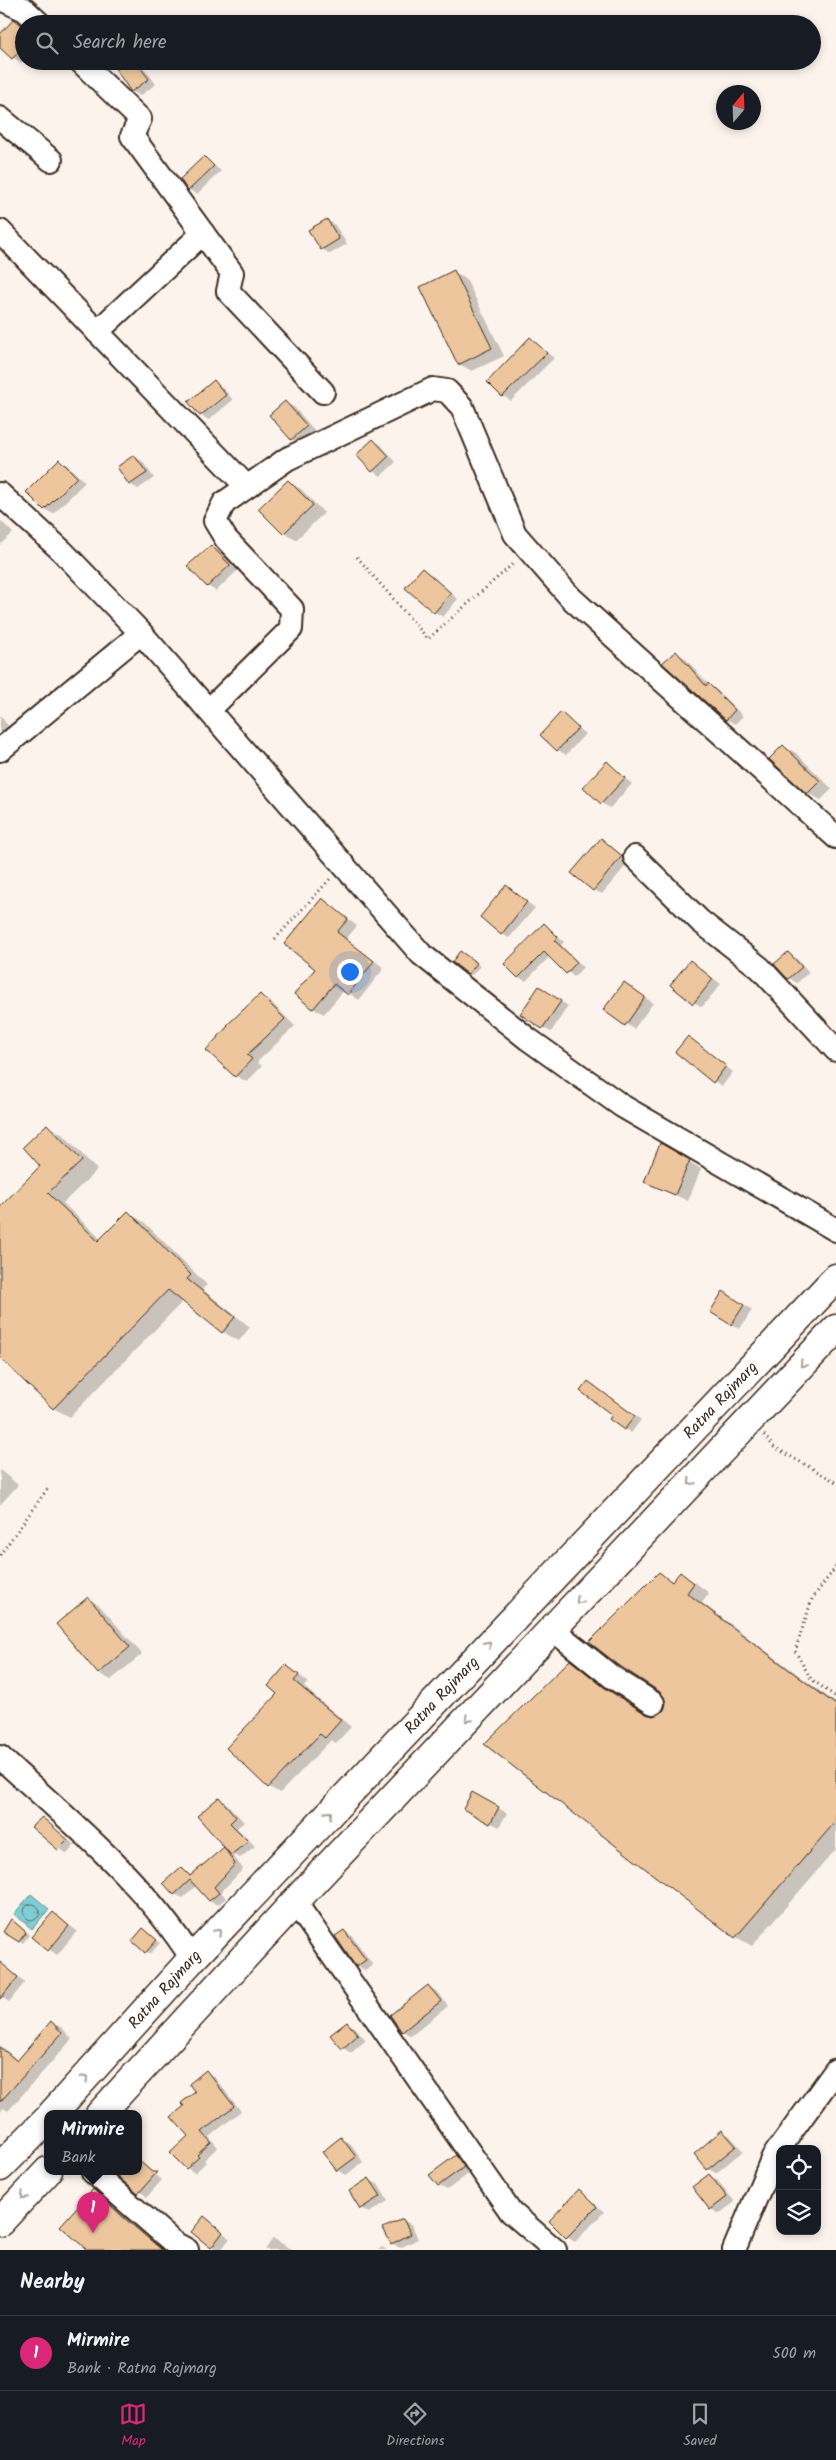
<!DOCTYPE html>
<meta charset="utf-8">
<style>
:root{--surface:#171b24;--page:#242831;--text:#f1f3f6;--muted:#9ea1a6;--line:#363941;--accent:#db2777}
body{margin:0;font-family:Kalam,sans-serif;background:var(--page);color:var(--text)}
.controls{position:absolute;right:15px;bottom:15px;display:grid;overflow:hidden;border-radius:10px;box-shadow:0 2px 8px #0003}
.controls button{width:45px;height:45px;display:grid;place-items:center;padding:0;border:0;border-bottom:1px solid var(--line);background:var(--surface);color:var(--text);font:25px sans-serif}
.compass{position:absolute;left:716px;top:85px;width:45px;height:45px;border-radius:50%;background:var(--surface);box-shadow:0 2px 8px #0003;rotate:19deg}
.you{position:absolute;left:349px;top:971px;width:18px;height:18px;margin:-12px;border:4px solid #fff;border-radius:50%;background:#1a73e8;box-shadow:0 0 0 8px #1a73e833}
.badge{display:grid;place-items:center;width:32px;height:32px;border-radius:50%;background:var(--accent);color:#fff;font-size:16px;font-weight:700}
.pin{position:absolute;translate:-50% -41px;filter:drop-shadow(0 1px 2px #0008)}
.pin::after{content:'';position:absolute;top:26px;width:18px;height:15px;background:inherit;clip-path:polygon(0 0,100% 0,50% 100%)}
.popup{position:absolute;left:44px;top:2110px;width:98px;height:65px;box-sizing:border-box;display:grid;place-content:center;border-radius:10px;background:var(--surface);filter:drop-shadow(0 1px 4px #0005);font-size:16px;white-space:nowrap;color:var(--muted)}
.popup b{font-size:19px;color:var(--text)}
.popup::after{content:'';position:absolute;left:50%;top:100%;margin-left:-10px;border:10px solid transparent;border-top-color:var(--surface)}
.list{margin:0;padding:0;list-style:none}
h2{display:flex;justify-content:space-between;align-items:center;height:65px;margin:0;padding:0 20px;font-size:21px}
h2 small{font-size:16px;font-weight:400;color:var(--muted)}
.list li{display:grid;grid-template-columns:32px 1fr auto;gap:15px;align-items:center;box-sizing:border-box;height:75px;padding:0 20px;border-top:1px solid var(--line)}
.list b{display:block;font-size:19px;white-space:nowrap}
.list p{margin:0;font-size:16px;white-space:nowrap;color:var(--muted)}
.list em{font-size:16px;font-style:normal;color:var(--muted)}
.icon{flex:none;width:28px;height:28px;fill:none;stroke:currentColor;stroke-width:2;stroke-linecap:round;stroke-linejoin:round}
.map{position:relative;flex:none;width:836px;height:2250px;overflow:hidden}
.search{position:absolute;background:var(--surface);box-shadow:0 2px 8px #0003;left:15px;right:15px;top:15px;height:55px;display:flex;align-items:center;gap:12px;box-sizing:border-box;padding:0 18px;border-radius:28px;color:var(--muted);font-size:19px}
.sheet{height:140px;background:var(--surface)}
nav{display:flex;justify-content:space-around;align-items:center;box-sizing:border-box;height:70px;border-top:1px solid var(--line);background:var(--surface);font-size:14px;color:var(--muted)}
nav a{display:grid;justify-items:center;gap:2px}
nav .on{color:var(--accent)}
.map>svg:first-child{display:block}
.water{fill:url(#water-ripples);stroke:#638d8c}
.shadow{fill:#0003}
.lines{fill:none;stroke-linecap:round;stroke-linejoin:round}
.shore{stroke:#566c67;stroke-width:1}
.building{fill:#eec69e;stroke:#3b2a1e}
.minor-casing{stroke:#3b2a1e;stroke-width:26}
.highway-casing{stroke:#3b2a1e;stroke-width:31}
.path{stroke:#3b2a1e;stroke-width:3;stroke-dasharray:1 4;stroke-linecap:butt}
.minor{stroke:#fff;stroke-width:22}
.highway{stroke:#fff;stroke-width:28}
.oneway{stroke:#a79f9a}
.labels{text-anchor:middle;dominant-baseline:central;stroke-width:4.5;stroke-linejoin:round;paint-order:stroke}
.street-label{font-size:16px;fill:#3b2a1e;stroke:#fff}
</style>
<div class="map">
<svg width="836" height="2250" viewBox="0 0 836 2250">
<defs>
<pattern id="water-ripples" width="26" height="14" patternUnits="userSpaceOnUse" patternTransform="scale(1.25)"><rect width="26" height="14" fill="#7ecfd5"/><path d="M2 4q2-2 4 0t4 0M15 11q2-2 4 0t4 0" fill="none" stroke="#6eb2b6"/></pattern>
</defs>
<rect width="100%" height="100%" fill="#fcf4ec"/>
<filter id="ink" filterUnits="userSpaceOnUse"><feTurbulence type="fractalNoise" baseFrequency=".02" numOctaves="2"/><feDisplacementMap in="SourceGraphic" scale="10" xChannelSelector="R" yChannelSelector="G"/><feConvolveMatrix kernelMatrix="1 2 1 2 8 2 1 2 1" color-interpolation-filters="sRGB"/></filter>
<g filter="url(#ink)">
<path class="water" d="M31,1894L49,1909L32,1929L14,1914Z"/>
<g class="shadow">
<path d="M24,27V60L21,63L0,46V36Z"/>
<path d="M130,61L141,64L156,84L140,96L132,91Z"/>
<path d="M204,157L221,171L197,194L189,190Z"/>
<path d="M327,220L335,225L347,244L330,254L322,249L310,230Z"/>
<path d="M454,272L466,279L504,356L472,371L459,364Z"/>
<path d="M530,339L554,358L511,401L503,396Z"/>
<path d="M214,382L222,387L233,400L209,420L200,415Z"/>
<path d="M286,403L294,407L315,431L300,444L292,439Z"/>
<path d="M373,440L381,445L396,462L381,476L373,471Z"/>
<path d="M134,456L142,461L154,478L138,489L130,484Z"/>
<path d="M59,460L67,465L85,482L53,514L45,509L27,492Z"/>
<path d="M288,482L301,489L324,513L296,540L284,533L260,509Z"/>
<path d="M0,520L13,533L0,545Z"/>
<path d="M211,546L219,551L238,570L216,591L207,586Z"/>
<path d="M423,570L458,599L443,617L435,612Z"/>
<path d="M676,653L684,657L708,684L717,690L743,716L735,724L726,719Z"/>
<path d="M561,714L585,734L566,755L558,750Z"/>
<path d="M0,715L11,730L0,738Z"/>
<path d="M783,746L796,753L832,789L821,800L808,793Z"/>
<path d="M607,763L632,784L610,808L601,803Z"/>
<path d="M601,839L630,861L602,894L594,890Z"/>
<path d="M507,887L535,908L509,938L501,934Z"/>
<path d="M322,899L357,926L346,939L384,968L359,1000L344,990L324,1014L313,1008Z"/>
<path d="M544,925L564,942L561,945L583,967L574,977L550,956L526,981L518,977Z"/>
<path d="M788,953L796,958L809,972L797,983L789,978L776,964Z"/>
<path d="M464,955L480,966L472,975L469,973Z"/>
<path d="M691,962L721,984L702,1007L694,1002Z"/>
<path d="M632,988L653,1003L634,1029L626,1024Z"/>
<path d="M547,992L568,1006L551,1032L543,1028Z"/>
<path d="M260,995L271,1002L295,1026L257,1062L262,1066L247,1082L236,1076Z"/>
<path d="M688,1037L733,1072L722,1086L714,1081Z"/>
<path d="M47,1126L64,1135L97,1170L63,1203L101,1239L128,1213L144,1222L207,1285L202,1289L250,1327L239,1341L223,1332L183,1301L70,1417L53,1408L0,1356V1209L42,1166Z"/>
<path d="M661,1145L701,1169L688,1201L645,1181Z"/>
<path d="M732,1297L752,1310L740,1329L731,1324Z"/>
<path d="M588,1382L641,1420L631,1433L611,1419L614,1415Z"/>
<path d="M0,1470L18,1485L0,1505Z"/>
<path d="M659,1574L674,1582L680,1574L696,1583L709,1593L702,1603L836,1703V1849L752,1946L736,1937L486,1744L570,1662L648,1716L653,1717L665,1711L667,1703Z"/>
<path d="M88,1599L100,1606L142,1654L111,1680L98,1673Z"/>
<path d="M287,1666L308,1682L304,1687L351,1727L336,1743L331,1740L280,1793L269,1787L228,1748L279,1694Z"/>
<path d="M473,1794L507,1813L499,1827L464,1809Z"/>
<path d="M219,1799L227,1804L244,1822L237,1828L255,1846L240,1858L232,1854L243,1869L221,1892L226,1898L218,1905L209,1901L196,1886L183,1898L174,1894L181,1868L192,1876L224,1849L230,1852Z"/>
<path d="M42,1819L75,1845L67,1854L33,1827Z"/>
<path d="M53,1913L77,1931L57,1955L33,1937Z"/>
<path d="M15,1923L29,1935L23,1943L5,1931Z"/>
<path d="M147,1931L160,1943L150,1954L133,1941Z"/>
<path d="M344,1931L352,1936L373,1965L365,1971L357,1966Z"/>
<path d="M0,1963L25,1982L9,2002L0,1996Z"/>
<path d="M428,1986L436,1991L448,2006L411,2036L403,2031Z"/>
<path d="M51,2022L62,2028L72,2039L8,2111L3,2108L0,2113V2045L18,2061Z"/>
<path d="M347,2023L355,2028L366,2040L351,2053L343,2048Z"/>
<path d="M206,2072L214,2077L241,2111L209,2137L218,2147L204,2160L206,2162L195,2173L187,2168L190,2136L185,2107L197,2092Z"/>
<path d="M722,2131L730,2136L743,2151L716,2173L708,2169Z"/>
<path d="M342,2139L350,2143L363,2162L346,2175L338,2170Z"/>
<path d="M456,2157L464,2162L471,2172L447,2190L439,2186Z"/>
<path d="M138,2160L162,2180L147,2197L118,2175L121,2172H138Z"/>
<path d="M709,2175L717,2180L735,2202L719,2214L711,2209L694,2187Z"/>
<path d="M369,2180L378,2184L388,2201L369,2213L361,2208Z"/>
<path d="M93,2191L104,2198L164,2250H89Z"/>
<path d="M580,2191L604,2212L575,2242L567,2237Z"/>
<path d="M204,2218L230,2238L221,2250L212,2247Z"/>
<path d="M403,2220L412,2225L418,2239L400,2248L392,2243Z"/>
<path d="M273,2238L281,2243L292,2250H265Z"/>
<path d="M382,2247L387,2250H378Z"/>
</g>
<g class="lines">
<circle class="shore" cx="32" cy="1912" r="8"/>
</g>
<g class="building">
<path d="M14,19L24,27V46L12,59L0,48V34Z"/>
<path d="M128,61H135L149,79L131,92L116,70Z"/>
<path d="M204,156L214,166L188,191L180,179Z"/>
<path d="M327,219L339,239L321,250L308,230Z"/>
<path d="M454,270L492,348L458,365L420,287Z"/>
<path d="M530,337L547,353L502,397L487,382Z"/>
<path d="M214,380L226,395L200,416L188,402Z"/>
<path d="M285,401L307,426L291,440L269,415Z"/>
<path d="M373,439L389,456L372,472L356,455Z"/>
<path d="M134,455L147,473L129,485L117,467Z"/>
<path d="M59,459L77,477L44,510L26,492Z"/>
<path d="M288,480L313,505L283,534L258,509Z"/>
<path d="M211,545L230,565L207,587L187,566Z"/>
<path d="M422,568L451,593L434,613L405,588Z"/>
<path d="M676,651L706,686L708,683L735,710L726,720L662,663Z"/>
<path d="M561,712L578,728L557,751L540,735Z"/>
<path d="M783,745L820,781L807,794L769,759Z"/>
<path d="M607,761L625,778L601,804L583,787Z"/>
<path d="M601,838L622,856L593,891L571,873Z"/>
<path d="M506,885L527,902L501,935L480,917Z"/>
<path d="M322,898L348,919L337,932L374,961L348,995L334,984L313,1009L294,994L315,969L284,944Z"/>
<path d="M544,923L558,937L555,941L577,962L566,974L544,952L518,978L504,964Z"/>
<path d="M460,951L477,963L468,974L452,962Z"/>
<path d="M788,952L802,967L788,979L774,964Z"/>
<path d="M690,960L713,979L693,1004L670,985Z"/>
<path d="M624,982L645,997L625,1026L603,1010Z"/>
<path d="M539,986L561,1001L542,1029L520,1014Z"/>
<path d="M260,994L285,1019L247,1055L252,1059L235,1077L206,1050L228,1026L227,1025Z"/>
<path d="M688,1036L726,1066L713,1083L675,1052Z"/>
<path d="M47,1124L82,1161L48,1193L98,1241L128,1211L191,1275L187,1279L235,1317L222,1333L168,1290L53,1409L0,1358V1207L40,1166L23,1147Z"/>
<path d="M660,1143L690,1160L675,1195L644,1182Z"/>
<path d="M723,1291L744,1305L731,1325L710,1312Z"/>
<path d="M588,1381L635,1416L624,1430L609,1419L612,1415L580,1391Z"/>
<path d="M659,1572L672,1582L680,1572L694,1583L687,1593L836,1705V1821L735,1938L484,1744L570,1660L605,1688L646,1714L653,1716L664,1710L666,1703L660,1692L620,1666L589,1642Z"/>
<path d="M88,1597L130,1647L98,1674L56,1624Z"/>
<path d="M286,1665L299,1675L294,1681L341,1720L325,1738L320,1734L268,1788L226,1748L277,1694L268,1686Z"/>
<path d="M472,1792L499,1807L490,1824L463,1809Z"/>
<path d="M219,1797L236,1817L230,1823L248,1841L231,1855L197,1816Z"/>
<path d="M42,1817L68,1840L58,1850L31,1827Z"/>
<path d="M224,1847L235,1864L214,1887L219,1893L209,1901L190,1880L174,1895L163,1883L181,1867L190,1876Z"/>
<path d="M53,1912L69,1926L48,1951L31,1937Z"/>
<path d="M11,1919L26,1932L19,1942L3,1932Z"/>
<path d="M143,1928L157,1940L145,1953L132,1941Z"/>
<path d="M344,1930L366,1960L356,1967L335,1936Z"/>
<path d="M0,1962L18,1977L0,1999Z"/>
<path d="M428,1985L441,2001L402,2032L390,2015Z"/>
<path d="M51,2021L62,2033L0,2102V2047L17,2061Z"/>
<path d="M347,2022L358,2035L342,2049L330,2035Z"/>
<path d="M206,2070L234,2106L202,2132L211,2142L197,2155L199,2157L186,2169L170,2153L188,2136L171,2117L184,2106L181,2103L195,2092L189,2084Z"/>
<path d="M722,2130L736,2146L707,2170L694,2154Z"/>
<path d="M341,2137L356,2157L337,2171L322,2152Z"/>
<path d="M456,2155L464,2167L438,2186L429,2175Z"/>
<path d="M138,2160L152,2172H157L138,2194L116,2175L119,2172H138Z"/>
<path d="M709,2174L727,2197L710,2210L692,2187Z"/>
<path d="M369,2178L381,2196L360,2209L349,2191Z"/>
<path d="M93,2189L123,2217L162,2250H87L60,2226Z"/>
<path d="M579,2189L597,2207L566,2238L549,2221Z"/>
<path d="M204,2216L223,2232L211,2248L191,2232Z"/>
<path d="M403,2219L411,2234L391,2244L383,2228Z"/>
</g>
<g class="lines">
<defs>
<g id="minor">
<path d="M3,0L25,10L40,24"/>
<path d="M80,61L140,119L132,136L232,273L228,291L323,392"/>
<path d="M0,118L51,160"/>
<path d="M0,231L247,487"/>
<path d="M97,332L203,233"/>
<path d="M0,494L62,551L141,633L421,954L528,1039L622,1106L836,1230"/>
<path d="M209,710L291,629L292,609L226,539L215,521L224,503L287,459L433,389L447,391L462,407L515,534L571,598L836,837"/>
<path d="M0,750L141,633"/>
<path d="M635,857L700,921L760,968L836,1050"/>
<path d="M552,1629L612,1677L653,1703"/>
<path d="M0,1757C67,1819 143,1880 192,1959"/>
<path d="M295,1902L511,2212L555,2250"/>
<path d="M93,2172L174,2243L187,2250"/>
<path d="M734,2250L773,2157L836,2070"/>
</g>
<g id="highway">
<path id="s1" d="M52,2114L192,1959L836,1278"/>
<path d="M100,2114L315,1880L836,1329"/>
<path d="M0,2167L48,2119"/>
<path d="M0,2222L48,2171"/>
</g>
</defs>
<use href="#minor" class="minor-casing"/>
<use href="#highway" class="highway-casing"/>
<g class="path">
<path d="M357,557L428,639L515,562"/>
<path d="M275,939L331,878"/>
<path d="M764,1435L774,1447L836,1482"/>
<path d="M0,1555L48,1488"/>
<path d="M836,1567L812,1599L795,1651L811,1679L836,1697"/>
</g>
<use href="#minor" class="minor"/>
<use href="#highway" class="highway"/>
</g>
<defs><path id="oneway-chevron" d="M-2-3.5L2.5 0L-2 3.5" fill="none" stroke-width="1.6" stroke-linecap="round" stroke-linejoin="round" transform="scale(1.25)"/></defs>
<g class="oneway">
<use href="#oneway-chevron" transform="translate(803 1364) rotate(133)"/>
<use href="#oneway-chevron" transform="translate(691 1482) rotate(133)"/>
<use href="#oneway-chevron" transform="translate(579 1601) rotate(133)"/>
<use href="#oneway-chevron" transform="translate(488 1644) rotate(-47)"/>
<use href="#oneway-chevron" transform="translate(468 1719) rotate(133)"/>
<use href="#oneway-chevron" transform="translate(329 1814) rotate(-47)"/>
<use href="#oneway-chevron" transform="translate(218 1932) rotate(-46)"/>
<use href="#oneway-chevron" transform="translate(85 2078) rotate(-48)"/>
<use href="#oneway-chevron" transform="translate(24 2196) rotate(133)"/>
</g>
</g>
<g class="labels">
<g class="street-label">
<text stroke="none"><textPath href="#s1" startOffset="978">Ratna Rajmarg</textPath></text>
<text stroke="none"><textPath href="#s1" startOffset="572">Ratna Rajmarg</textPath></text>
<text stroke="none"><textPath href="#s1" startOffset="168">Ratna Rajmarg</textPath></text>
</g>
</g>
</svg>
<div class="controls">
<button><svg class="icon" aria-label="locate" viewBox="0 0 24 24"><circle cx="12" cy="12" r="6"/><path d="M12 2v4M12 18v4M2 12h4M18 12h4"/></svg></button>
<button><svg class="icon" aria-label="layers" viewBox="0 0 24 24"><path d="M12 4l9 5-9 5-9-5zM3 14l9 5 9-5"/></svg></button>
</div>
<svg class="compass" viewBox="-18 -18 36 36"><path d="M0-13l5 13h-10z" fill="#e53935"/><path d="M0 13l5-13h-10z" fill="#9ea1a6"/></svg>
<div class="you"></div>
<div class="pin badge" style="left:93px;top:2233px">1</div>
<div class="popup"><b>Mirmire</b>Bank</div>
<div class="search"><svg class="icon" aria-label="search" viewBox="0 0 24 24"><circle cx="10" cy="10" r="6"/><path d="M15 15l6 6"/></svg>Search here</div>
</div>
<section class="sheet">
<h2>Nearby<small></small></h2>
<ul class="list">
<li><span class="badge">1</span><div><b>Mirmire</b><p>Bank · Ratna Rajmarg</p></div><em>500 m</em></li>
</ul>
</section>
<nav>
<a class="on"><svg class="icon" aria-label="map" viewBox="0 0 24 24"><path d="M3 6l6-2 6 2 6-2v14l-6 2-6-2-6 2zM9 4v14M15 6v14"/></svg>Map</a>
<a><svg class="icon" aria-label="directions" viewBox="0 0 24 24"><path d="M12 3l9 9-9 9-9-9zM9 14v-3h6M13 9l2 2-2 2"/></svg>Directions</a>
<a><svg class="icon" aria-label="saved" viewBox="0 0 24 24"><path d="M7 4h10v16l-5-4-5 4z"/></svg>Saved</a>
</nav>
